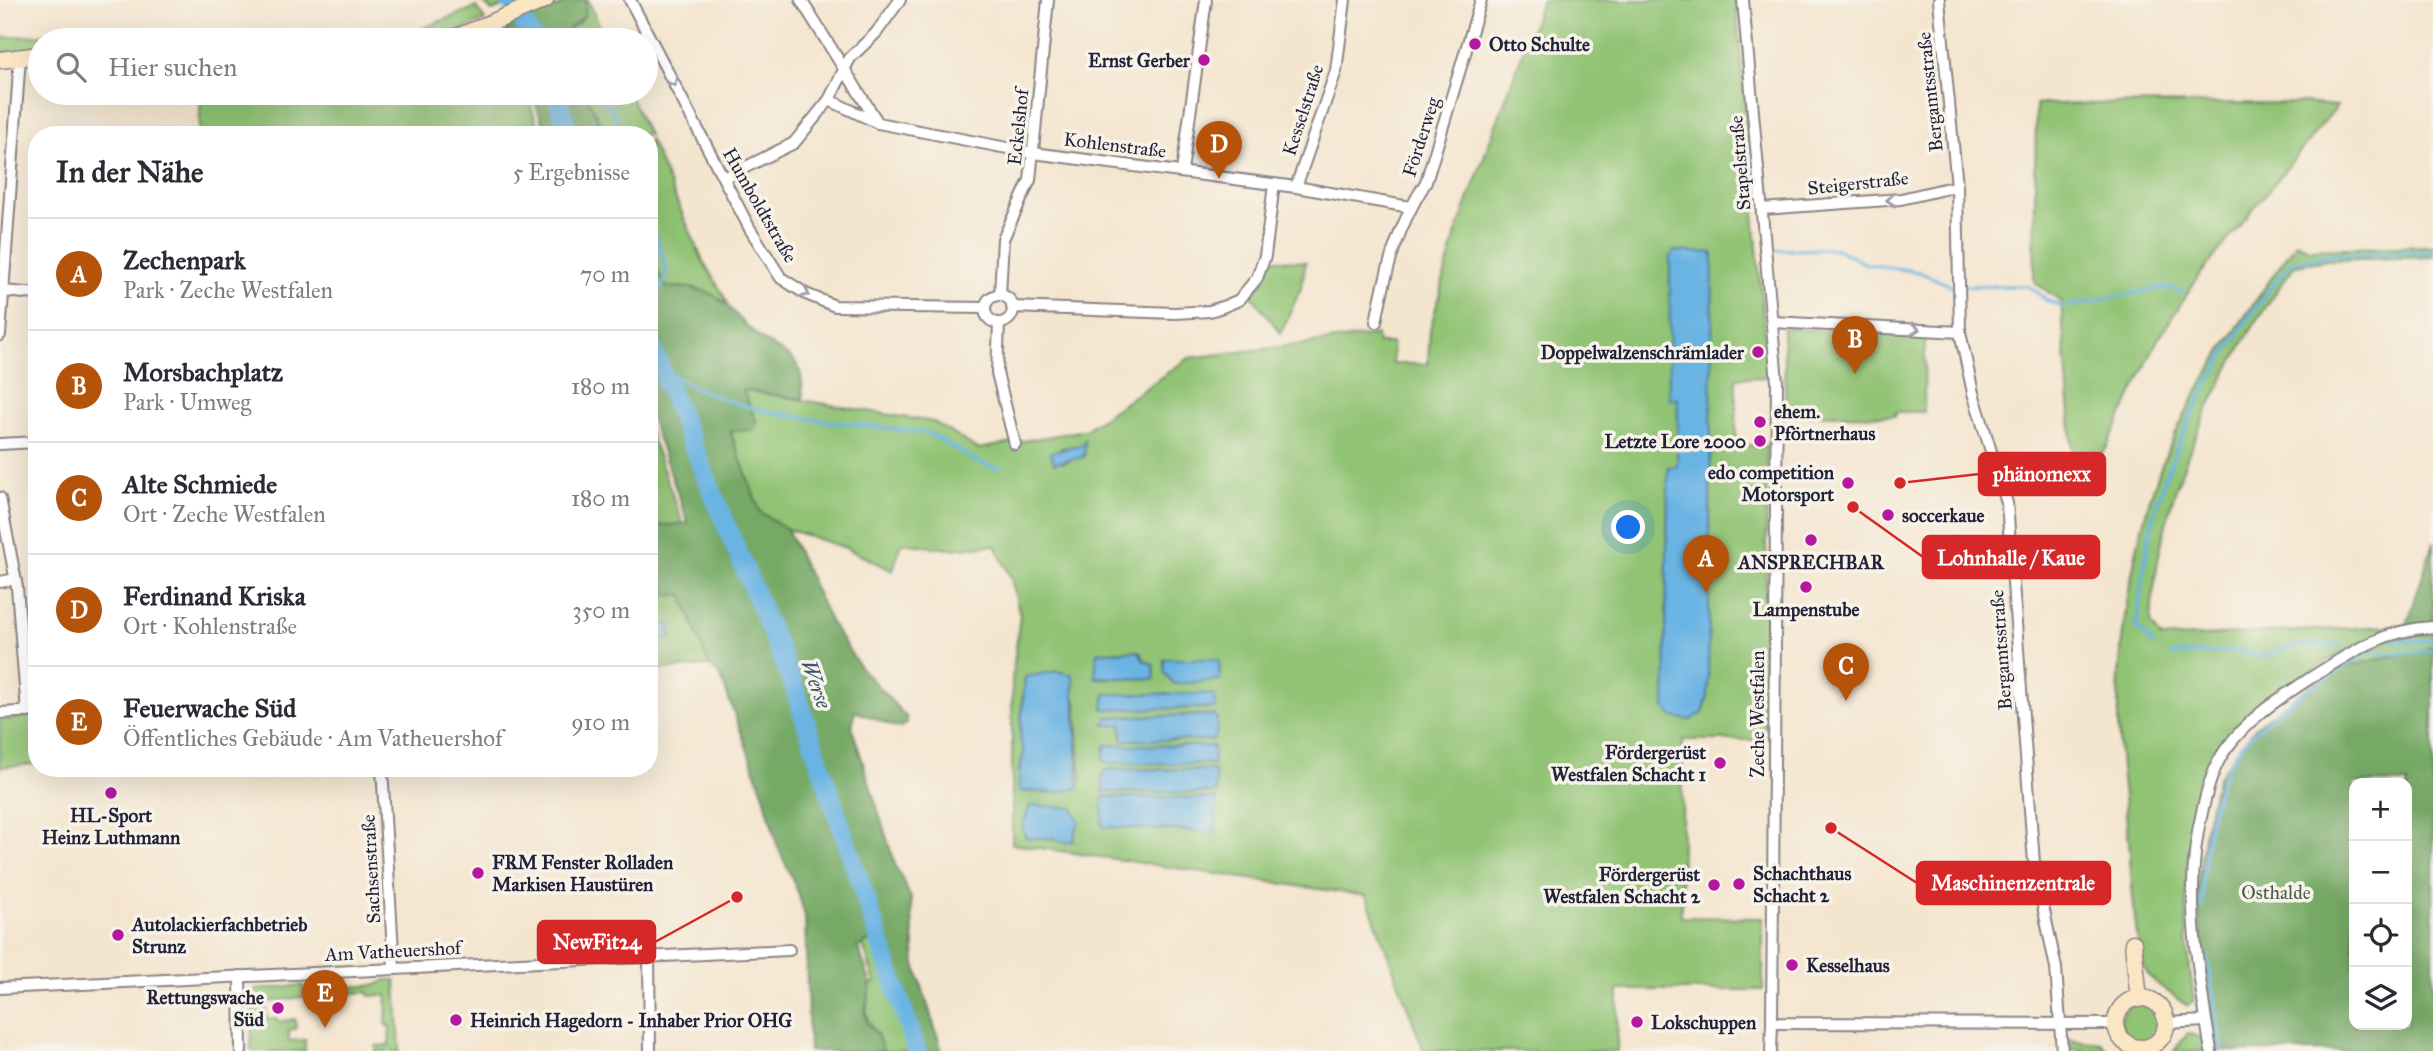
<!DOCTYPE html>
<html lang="de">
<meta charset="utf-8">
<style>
:root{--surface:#fff;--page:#f2f2f3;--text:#2b2b33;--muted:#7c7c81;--line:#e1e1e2;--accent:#b45309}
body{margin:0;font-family:"IM FELL Great Primer",serif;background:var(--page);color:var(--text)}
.controls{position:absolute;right:21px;bottom:21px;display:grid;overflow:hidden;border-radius:14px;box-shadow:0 7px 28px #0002}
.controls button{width:63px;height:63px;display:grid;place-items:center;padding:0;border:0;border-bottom:2px solid var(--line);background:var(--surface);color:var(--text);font:35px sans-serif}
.you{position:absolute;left:1629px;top:528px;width:24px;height:24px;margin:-18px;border:5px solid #fff;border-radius:50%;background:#1a73e8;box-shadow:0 0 0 10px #1a73e833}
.badge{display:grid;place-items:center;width:46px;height:46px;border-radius:50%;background:var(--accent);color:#fff;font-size:23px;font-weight:700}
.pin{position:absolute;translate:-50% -58px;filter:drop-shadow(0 2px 4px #0008)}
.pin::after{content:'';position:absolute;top:37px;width:24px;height:21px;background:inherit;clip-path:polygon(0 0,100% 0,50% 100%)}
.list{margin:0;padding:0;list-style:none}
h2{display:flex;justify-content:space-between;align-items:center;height:91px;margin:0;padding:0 28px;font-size:30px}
h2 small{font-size:23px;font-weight:400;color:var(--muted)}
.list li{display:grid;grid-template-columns:46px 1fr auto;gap:21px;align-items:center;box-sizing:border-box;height:112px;padding:0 28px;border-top:2px solid var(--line)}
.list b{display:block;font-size:26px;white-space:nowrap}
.list p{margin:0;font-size:23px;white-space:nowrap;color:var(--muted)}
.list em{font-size:23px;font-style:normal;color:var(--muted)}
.icon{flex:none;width:38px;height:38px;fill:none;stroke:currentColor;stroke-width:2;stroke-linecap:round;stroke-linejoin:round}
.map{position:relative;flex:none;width:2433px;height:1051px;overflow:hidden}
.search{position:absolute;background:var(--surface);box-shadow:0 7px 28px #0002;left:28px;top:28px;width:630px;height:77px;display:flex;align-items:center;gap:18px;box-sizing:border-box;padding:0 24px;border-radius:38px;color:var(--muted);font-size:26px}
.panel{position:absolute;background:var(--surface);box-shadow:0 7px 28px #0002;left:28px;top:126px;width:630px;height:651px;border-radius:28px}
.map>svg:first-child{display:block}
.green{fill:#90c373;stroke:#597257;stroke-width:2;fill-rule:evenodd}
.forest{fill:#74a965;stroke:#4b6650;stroke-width:2;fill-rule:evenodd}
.water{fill:#6ab4e3;stroke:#466b8f;stroke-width:2}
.pier{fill:#f4e5cf}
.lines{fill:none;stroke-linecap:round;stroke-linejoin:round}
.stream{stroke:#6ab4e3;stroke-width:3.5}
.river{stroke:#6ab4e3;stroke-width:19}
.street-casing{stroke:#8b8485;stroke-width:14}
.secondary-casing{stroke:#8b8485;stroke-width:19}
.street{stroke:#fff;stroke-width:10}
.secondary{stroke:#fbe6c4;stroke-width:16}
.oneway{stroke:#9c9ca7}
.poi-dot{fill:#b5179e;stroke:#f7f3e8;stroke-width:2.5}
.labels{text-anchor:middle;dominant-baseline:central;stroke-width:7;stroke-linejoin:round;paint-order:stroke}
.poi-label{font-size:19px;font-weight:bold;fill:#22223b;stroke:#f7f3e8;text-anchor:start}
.street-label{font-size:19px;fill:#22223b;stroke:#f7f3e8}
.park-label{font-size:19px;fill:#485a4f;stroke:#f7f3e8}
.water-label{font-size:21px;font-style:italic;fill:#3b5576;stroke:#f7f3e8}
.leader{fill:none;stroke:#d62828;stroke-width:2.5}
.callout-dot{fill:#d62828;stroke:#f7f3e8;stroke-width:2.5}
.callout{fill:#d62828;stroke:#d62828;stroke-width:2.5}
.callout-label{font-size:21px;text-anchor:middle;font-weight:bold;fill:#fff}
</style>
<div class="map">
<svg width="2433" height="1051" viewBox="0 0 2433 1051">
<rect width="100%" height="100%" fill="#f7f3e8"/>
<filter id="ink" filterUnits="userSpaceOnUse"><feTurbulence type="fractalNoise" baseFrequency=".0143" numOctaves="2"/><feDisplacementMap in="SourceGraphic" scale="14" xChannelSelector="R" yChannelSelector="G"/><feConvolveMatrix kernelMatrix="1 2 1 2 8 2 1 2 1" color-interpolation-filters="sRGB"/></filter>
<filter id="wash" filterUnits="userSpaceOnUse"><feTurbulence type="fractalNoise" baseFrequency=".00686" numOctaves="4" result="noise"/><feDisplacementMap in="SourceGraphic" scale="28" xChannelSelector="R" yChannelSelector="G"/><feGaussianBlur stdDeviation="1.57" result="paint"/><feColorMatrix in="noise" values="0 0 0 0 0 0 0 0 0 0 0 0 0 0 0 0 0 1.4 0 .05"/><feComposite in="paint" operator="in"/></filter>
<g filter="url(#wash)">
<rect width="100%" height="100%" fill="#f4e5cf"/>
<g class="green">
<path d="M481,0H520L492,11Z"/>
<path d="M586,0H588L606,40H569L570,28L581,21Z"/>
<path d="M1542,0H1736L1768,377L1736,378V445L1767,446L1765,740H1683L1681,917L1763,918V990H1618L1617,1051H1424L1366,896L1012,844V680L1020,615L1011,578L995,545L949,549L901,543L893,571L846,548L787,529L760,512L730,430H753L742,390L933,422L978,449L1085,430L1189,358L1377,335L1378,343H1392L1393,364H1428L1430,330L1456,233ZM1081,445L1085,454L1063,463L1060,448ZM1139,651L1155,677L1152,679L1097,678V652ZM1023,691L1076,700L1081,780L1051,793L1019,791V771L1024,753L1020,737ZM1105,694H1214L1103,709ZM1213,715L1217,718L1122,740V725L1108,717ZM1108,769L1213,770L1215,772L1216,793L1103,792V772ZM1103,798H1215L1216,832L1105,827ZM1027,816L1073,841L1064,843C1048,835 1037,838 1022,828Z"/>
<path d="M476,7L485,20L437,40H393Z"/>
<path d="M53,34L151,40H40V50L0,53V38Z"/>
<path d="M201,93C219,93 238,92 256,93C290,95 331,109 363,93H526L541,135H199Z"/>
<path d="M585,93H629L648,135H606Z"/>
<path d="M2304,103L2337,106L2198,277L2157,341L2106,449L2093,463L2074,466L2061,301L2034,282L2036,104Z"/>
<path d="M649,138L703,261L728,303L695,288L666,287C638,255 649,179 649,138Z"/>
<path d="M2296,243L2309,249L2433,246V257L2328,260L2295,265C2219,369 2157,493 2151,623L2161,638L2407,625C2362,639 2337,654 2298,680C2271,698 2245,715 2225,741C2177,803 2183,927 2194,1001L2188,1006C2176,996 2156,986 2147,973C2135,957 2131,867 2129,842C2124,795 2117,746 2118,699C2120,628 2134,542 2158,475C2189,391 2245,316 2296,243Z"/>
<path d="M1271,259L1306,262L1301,288L1281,333L1251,295L1263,282Z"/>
<path d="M1783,328L1925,336L1924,412H1896L1895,416L1786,414Z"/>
<path d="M649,431L683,524L649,527Z"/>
<path d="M682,594L709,666L649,670V639L671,638L670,623L649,624V616L663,596Z"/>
<path d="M2433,633V647L2332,670L2389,639Z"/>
<path d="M37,715V764L0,767V720Z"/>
<path d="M874,936L912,1051H876H882C871,1015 861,1027 871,984L875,982L863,945Z"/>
<path d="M386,980H396L400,1051H376V1046L389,1045L390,1026H386L387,995L369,996L368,992L317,995L316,984L333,988L377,985Z"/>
<path d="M303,985L304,997L266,1002L267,1019H278V1022L295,1019L296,1029L289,1030V1041L305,1040V1051H251L253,990Z"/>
<circle cx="2141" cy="1023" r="20"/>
<path d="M2188,1033L2202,1038L2205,1051H2174Z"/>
<path d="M2064,1039L2101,1043L2109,1051L2065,1049Z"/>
</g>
<g class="forest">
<path d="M572,0H586L585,16L570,28L569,40H511L505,28Z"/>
<path d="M532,93H585L606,135H547Z"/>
<path d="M649,254L666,287C729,286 722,309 763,340C774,349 790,353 798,366C803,374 802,389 803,399L743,390L757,423L754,430L730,431L760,512L787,529L831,623L860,667L907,718V724L898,728L855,711L852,728L896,867L911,898L915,964L942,1051H924L883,933L858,947L871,984L865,1010L867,1023L877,1034L883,1051H809L805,916L798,892L777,845L764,795L720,675L709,666L682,594L663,596L649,616L659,604C655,586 649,572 649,555L655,549L649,544V527L688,523L649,413Z"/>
<path d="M2433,542V623L2407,625Z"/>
<path d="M2433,647V1051H2217L2201,943L2197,890L2205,828L2217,779L2256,726L2332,670ZM2354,783H2407V1025H2354Z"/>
</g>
<g class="water">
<path d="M1674,251L1713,253L1708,696L1703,713L1690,720L1673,717L1665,708L1668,467L1677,466L1678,399L1669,398L1670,258Z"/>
<path d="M1085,440L1084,457L1054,463L1051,452L1081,445Z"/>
<path d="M649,572L665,588L659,604L649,614Z"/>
<path d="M670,623L671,638L649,639V624Z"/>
<path d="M1139,651L1143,660L1153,664L1155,678L1152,679L1095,677L1097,652Z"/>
<path d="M1164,659H1219L1220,680L1174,684L1164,672Z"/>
<path d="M1057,671L1073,675L1079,788L1057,793L1019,791V771L1024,753L1020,738L1025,677Z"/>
<path d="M1105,694H1214L1216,708L1103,709Z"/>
<path d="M1214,715L1217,718L1216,736L1212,740H1122V725H1103L1108,717Z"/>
<path d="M1105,745L1213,746L1214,764L1108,763L1103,761Z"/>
<path d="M1108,769L1213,770L1215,772L1216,793L1103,792V772Z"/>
<path d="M1103,797L1216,798V832L1105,827L1102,825Z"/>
<path d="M1030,805L1073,808L1079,821L1073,841L1064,843L1053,838H1026L1022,828Z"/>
</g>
<path class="pier" d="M1674,445L1714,446V451L1674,450Z"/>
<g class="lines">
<g class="stream">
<path d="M596,93L616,116L620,135"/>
<path d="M649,225C661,249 679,281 649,300"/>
<path d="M1778,250L1837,249L1866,264L1919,272L1952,286"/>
<path d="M1966,286H2028L2048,301L2062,307"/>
<path d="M2068,306L2161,288L2175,289L2183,294"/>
<path d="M658,364C721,419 845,421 926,433C954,444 970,465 1001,468"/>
<path d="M2392,642L2433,640"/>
<path d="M2153,644L2136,627C2142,588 2145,548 2155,510C2181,420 2232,333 2291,262L2328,255L2433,252"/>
<path d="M2171,655L2238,651L2262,657L2299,645H2342"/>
<path d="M2202,909C2203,859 2207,797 2235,754C2259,718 2332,673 2371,651L2388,654L2433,650"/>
<path d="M2207,957L2222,1051"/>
</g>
<g class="river">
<path d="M509,0L534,40"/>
<path d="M555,93L570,135"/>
<path d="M649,341L793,684L917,1051"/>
</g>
</g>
</g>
<g filter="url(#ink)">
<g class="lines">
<defs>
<g id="street">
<path d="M630,0L750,229L781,278L806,294L835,306L985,308"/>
<path d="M801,0L878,123L1033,153L1296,187L1410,207"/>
<path d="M1743,0L1777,382L1772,1023L2116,1024"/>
<path d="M1939,0L1957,186L1960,332L1973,393L2007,503L2034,863L2056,968L2062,1051"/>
<path d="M829,100L878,123"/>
<path d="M1182,171L1206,0"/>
<path d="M724,178L794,143L829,100L850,58L876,33L900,0"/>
<path d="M1296,187L1336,71L1345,0"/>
<path d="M1762,209L1901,199L1957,186"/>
<path d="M3,291L37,294"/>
<path d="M1000,295L1003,239L1030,180L1048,0"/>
<circle cx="999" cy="309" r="14"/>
<path d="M1012,307L1175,313L1210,311L1225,306L1239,300L1257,278L1265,256L1274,184"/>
<path d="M1376,322C1386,270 1397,227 1426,182L1481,0"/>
<path d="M1773,322L1960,332"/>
<path d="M999,323L997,373L1015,444"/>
<path d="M0,335L20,57"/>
<path d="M0,444L37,442"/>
<path d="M0,498L17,587L27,712"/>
<path d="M0,582L15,579"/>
<path d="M0,713L37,711"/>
<path d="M382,768L394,968"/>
<path d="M649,955L650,1051"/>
<path d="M240,976L241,1051"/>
<path d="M0,988L789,950"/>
<path d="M2166,1023L2206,1021"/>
<path d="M1771,1051L1772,1023"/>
<path d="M2211,1051C2198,969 2182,890 2203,808C2208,787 2214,765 2226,749C2249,717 2280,698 2312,677C2351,652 2386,629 2433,627"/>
</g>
<g id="secondary">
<path d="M450,40L545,0"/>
<path d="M0,60L40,55"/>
<path d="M2133,943L2139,999"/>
<circle cx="2141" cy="1023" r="25"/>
</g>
</defs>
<use href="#street" class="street-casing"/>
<use href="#secondary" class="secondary-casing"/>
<use href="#street" class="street"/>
<use href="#secondary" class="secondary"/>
</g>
<defs><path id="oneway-chevron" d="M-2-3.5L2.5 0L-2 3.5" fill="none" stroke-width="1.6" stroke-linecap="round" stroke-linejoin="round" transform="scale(1.75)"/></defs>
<g class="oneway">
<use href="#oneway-chevron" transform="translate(673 82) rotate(62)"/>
<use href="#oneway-chevron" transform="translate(1891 200) rotate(175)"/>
<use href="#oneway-chevron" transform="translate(805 293) rotate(29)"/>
<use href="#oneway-chevron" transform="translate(1915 329) rotate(4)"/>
</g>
</g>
<g class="poi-dot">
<circle cx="1475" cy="44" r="7"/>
<circle cx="1204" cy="60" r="7"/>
<circle cx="1758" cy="352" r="7"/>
<circle cx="1760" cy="422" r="7"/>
<circle cx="1760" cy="441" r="7"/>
<circle cx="1848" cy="483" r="7"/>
<circle cx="1888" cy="515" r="7"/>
<circle cx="1811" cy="540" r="7"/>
<circle cx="1806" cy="587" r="7"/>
<circle cx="1720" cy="763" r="7"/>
<circle cx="111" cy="793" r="7"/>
<circle cx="478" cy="873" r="7"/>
<circle cx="1739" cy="884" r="7"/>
<circle cx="1714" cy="885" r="7"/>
<circle cx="118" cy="935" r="7"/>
<circle cx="1792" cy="965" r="7"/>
<circle cx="278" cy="1008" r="7"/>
<circle cx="456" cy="1020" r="7"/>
<circle cx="1637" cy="1022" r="7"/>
</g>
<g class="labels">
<g class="poi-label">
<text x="1489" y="44">Otto Schulte</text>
<text x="1190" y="60" text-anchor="end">Ernst Gerber</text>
<text x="1744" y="352" text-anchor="end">Doppelwalzenschrämlader</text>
<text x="1774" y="411">ehem.<tspan x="1774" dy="22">Pförtnerhaus</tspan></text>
<text x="1746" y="441" text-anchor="end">Letzte Lore 2000</text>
<text x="1834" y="472" text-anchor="end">edo competition<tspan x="1834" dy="22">Motorsport</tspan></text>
<text x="1902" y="515">soccerkaue</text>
<text x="1811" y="562" text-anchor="middle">ANSPRECHBAR</text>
<text x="1806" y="609" text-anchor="middle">Lampenstube</text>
<text x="1706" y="752" text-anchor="end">Fördergerüst<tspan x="1706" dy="22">Westfalen Schacht 1</tspan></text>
<text x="111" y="815" text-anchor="middle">HL-Sport<tspan x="111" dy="22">Heinz Luthmann</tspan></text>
<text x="492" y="862">FRM Fenster Rolladen<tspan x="492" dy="22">Markisen Haustüren</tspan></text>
<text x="1753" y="873">Schachthaus<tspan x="1753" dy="22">Schacht 2</tspan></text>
<text x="1700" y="874" text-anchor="end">Fördergerüst<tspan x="1700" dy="22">Westfalen Schacht 2</tspan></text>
<text x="132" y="924">Autolackierfachbetrieb<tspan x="132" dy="22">Strunz</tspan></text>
<text x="1806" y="965">Kesselhaus</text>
<text x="264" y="997" text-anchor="end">Rettungswache<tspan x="264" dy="22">Süd</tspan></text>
<text x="470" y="1020">Heinrich Hagedorn - Inhaber Prior OHG</text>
<text x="1651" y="1022">Lokschuppen</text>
</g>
<g class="street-label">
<text transform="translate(1930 92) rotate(-96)">Bergamtsstraße</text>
<text transform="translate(1303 110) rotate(-72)">Kesselstraße</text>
<text transform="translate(1018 127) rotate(-84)">Eckelshof</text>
<text transform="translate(1421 137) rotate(-72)">Förderweg</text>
<text transform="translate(1115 145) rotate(7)">Kohlenstraße</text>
<text transform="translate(1740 163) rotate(-95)">Stapelstraße</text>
<text transform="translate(1858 183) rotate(-6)">Steigerstraße</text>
<text transform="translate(760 205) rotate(60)">Humboldtstraße</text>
<text transform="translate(2001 650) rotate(-94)">Bergamtsstraße</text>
<text transform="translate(1757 714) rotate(-90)">Zeche Westfalen</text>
<text transform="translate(371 869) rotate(-93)">Sachsenstraße</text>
<text transform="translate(393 951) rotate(-3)">Am Vatheuershof</text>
</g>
<g class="park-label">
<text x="2276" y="892">Osthalde</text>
</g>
<g class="water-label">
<text transform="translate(816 684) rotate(70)">Werse</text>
</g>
</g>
<path class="leader" d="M1900 483L1979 474M1853 507L1923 557M1831 828L1917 883M737 897L655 942"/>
<g class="callout-dot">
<circle cx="1900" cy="483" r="7"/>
<circle cx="1853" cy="507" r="7"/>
<circle cx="1831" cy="828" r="7"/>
<circle cx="737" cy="897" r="7"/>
</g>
<g class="callout">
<rect x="1979" y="453" width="126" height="42" rx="7"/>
<rect x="1923" y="536" width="176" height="42" rx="7"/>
<rect x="1917" y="862" width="193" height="42" rx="7"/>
<rect x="538" y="921" width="117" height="42" rx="7"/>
</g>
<g class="callout-label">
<text x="2042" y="481">phänomexx</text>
<text x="2011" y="565">Lohnhalle / Kaue</text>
<text x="2013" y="890">Maschinenzentrale</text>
<text x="597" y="949">NewFit24</text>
</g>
</svg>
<div class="controls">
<button>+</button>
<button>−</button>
<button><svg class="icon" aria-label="locate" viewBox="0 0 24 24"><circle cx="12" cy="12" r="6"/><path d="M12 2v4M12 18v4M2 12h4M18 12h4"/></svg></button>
<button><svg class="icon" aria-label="layers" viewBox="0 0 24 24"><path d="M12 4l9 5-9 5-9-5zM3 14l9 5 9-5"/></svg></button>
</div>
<div class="you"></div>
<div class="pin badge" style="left:1706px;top:593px">A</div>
<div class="pin badge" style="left:1855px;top:374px">B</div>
<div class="pin badge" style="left:1846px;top:701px">C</div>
<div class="pin badge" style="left:1219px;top:179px">D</div>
<div class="pin badge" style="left:325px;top:1028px">E</div>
<div class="search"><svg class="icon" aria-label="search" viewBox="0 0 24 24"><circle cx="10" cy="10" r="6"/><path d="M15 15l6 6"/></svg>Hier suchen</div>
<section class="panel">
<h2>In der Nähe<small>5 Ergebnisse</small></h2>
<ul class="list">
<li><span class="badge">A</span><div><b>Zechenpark</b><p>Park · Zeche Westfalen</p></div><em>70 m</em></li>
<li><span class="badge">B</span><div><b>Morsbachplatz</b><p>Park · Umweg</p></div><em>180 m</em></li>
<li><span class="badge">C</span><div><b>Alte Schmiede</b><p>Ort · Zeche Westfalen</p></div><em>180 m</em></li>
<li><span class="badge">D</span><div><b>Ferdinand Kriska</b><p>Ort · Kohlenstraße</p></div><em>350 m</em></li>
<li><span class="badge">E</span><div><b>Feuerwache Süd</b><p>Öffentliches Gebäude · Am Vatheuershof</p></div><em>910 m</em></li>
</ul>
</section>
</div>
